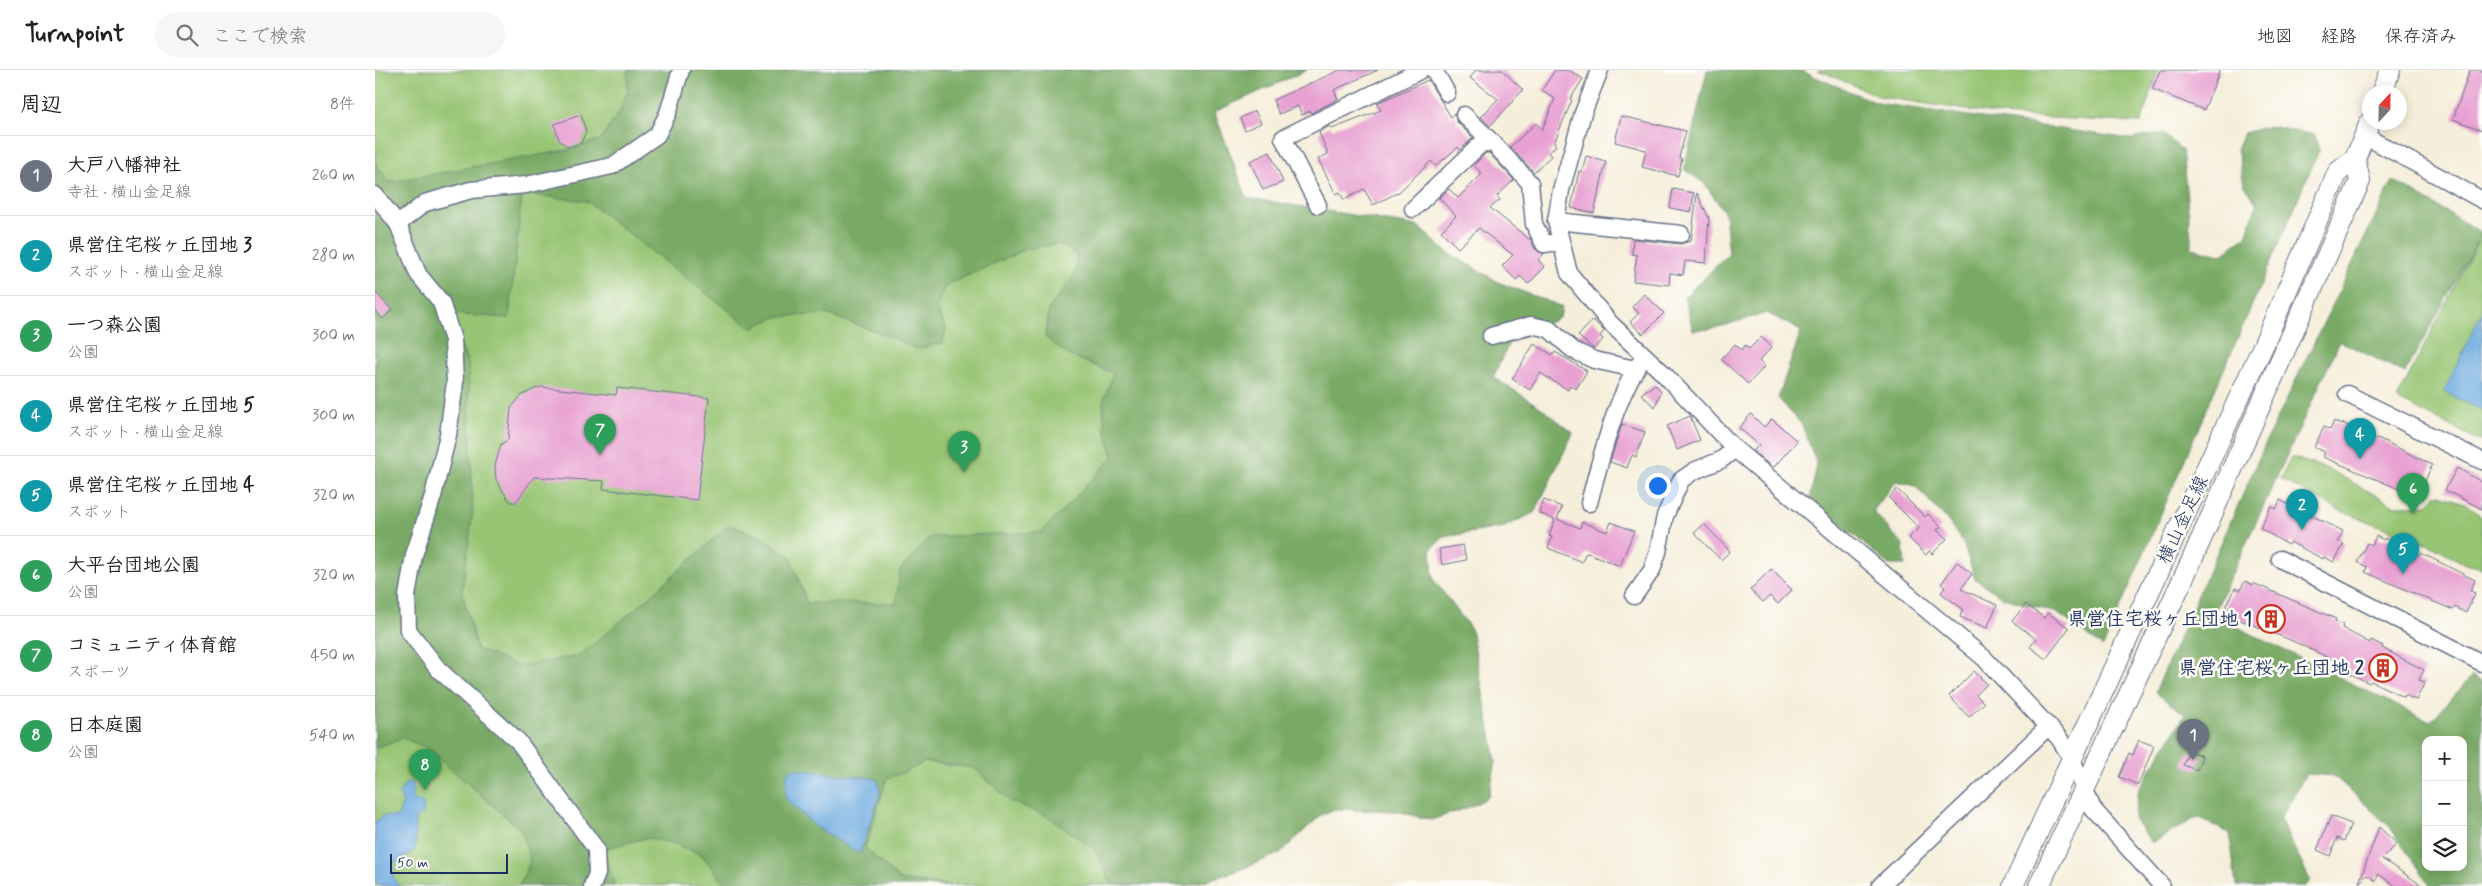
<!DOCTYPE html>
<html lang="ja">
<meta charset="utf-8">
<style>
:root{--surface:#fff;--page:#f6f6f6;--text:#222;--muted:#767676;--line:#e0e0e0;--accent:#c8321e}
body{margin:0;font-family:Mynerve,"Klee One",sans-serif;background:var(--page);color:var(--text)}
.controls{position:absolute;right:15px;bottom:15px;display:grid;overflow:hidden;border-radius:10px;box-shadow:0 2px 12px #0003}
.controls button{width:45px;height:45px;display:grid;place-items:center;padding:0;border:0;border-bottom:1px solid var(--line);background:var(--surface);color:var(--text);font:25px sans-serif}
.compass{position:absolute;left:1987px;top:15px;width:45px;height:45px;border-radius:50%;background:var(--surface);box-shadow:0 2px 12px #0003;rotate:22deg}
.scale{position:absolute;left:15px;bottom:12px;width:118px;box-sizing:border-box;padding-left:5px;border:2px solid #1b2f5e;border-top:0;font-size:14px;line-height:18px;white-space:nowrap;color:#1b2f5e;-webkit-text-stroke:4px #fdfcf7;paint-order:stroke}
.you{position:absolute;left:1282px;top:415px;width:18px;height:18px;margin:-12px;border:4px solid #fff;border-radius:50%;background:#1a73e8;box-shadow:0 0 0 8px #1a73e833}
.badge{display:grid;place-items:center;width:32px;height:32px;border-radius:50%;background:var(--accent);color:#fff;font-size:16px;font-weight:700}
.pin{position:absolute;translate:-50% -41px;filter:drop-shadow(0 1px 2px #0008)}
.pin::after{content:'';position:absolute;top:26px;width:18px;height:15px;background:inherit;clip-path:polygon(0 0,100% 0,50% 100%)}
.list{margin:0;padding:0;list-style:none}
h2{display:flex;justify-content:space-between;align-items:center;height:65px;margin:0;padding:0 20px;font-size:21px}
h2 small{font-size:16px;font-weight:400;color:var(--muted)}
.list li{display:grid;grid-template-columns:32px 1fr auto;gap:15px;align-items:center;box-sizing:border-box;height:80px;padding:0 20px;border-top:1px solid var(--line)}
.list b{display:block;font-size:19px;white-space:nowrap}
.list p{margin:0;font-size:16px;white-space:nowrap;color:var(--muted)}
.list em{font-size:16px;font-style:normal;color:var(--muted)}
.icon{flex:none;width:28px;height:28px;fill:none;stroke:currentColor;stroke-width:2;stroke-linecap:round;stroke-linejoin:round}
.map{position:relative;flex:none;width:2107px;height:816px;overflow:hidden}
header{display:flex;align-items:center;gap:30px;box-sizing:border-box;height:70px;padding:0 25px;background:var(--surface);border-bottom:1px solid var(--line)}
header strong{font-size:24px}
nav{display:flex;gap:28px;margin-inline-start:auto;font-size:18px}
.search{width:350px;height:45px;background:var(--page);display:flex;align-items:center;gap:12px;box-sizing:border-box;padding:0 18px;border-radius:28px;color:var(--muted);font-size:19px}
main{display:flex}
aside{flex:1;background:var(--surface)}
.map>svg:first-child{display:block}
.green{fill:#97c573;stroke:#597a68}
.forest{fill:#79aa65;stroke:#4a6c62;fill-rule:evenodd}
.water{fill:#6face1;stroke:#456ea0}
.building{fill:#e8a1d2}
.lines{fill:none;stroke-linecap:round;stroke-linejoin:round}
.minor-casing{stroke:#677289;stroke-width:19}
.major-casing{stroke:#677289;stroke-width:22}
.minor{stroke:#fff;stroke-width:16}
.major{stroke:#fff;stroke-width:20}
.labels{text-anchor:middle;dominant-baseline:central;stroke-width:5;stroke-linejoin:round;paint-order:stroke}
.street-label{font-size:19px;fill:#1b2f5e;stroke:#fdfcf7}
.poi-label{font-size:19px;font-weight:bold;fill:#1b2f5e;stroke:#fdfcf7;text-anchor:end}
</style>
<header>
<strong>Turnpoint</strong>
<div class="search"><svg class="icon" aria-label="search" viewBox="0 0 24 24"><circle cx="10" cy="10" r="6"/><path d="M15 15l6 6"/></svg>ここで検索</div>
<nav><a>地図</a><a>経路</a><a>保存済み</a></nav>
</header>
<main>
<aside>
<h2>周辺<small>8件</small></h2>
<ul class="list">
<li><span class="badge" style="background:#6b7280">1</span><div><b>大戸八幡神社</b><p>寺社 · 横山金足線</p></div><em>260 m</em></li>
<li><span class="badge" style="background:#0f9aa8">2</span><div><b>県営住宅桜ヶ丘団地 3</b><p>スポット · 横山金足線</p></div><em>280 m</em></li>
<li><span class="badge" style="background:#2e9e5b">3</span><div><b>一つ森公園</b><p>公園</p></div><em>300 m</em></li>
<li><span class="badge" style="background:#0f9aa8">4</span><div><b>県営住宅桜ヶ丘団地 5</b><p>スポット · 横山金足線</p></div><em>300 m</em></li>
<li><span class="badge" style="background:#0f9aa8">5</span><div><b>県営住宅桜ヶ丘団地 4</b><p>スポット</p></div><em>320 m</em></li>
<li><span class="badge" style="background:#2e9e5b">6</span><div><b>大平台団地公園</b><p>公園</p></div><em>320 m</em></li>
<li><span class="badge" style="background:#2e9e5b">7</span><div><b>コミュニティ体育館</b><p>スポーツ</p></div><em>450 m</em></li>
<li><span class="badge" style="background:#2e9e5b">8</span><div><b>日本庭園</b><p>公園</p></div><em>540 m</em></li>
</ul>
</aside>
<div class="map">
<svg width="2107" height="816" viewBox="0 0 2107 816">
<rect width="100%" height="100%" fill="#fdfcf7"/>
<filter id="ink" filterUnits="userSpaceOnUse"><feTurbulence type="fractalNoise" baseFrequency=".02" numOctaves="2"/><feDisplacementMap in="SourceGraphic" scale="10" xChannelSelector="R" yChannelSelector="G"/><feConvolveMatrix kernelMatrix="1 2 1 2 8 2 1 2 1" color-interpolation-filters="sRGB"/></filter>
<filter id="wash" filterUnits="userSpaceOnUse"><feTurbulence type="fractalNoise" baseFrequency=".0096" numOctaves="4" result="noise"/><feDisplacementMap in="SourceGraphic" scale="20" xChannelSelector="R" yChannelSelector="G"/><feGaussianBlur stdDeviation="1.12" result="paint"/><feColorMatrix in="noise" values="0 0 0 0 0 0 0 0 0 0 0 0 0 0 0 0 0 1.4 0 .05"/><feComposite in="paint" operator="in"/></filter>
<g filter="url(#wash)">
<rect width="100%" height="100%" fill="#f5eeda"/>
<g class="green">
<path d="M0,0H932L839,42L872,128L1043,156L1070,181L1125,213L1187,237L1185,247L1134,273L1118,307L1168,339L1198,363L1160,442L1129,457L1069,467L1056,480L1058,509L1096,559L1121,692L1113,727L1097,736L1056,750L1022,741L959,739L946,745L905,783L859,802L814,815L0,816Z"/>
<path d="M1443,0H1783L1766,53L1626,45L1506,27Z"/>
<path d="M2107,163V372L2022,329Z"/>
<path d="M1916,387L1953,399L2021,436L2053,435L2061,424L2090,433L2107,447V498L2090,494L2064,479L1966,441L1906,409Z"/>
</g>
<g class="forest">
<path d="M252,0H932L839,42L872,128L1043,156L1070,181L1125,213L1187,237L1185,247L1134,273L1118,307L1168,339L1198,363L1160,442L1129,457L1069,467L1056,480L1058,509L1096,559L1121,692L1113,727L1097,736L1056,750L1022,741L959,739L946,745L905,783L859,802L814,815L737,814L719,779L674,747L635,731L599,698L550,692L528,703L512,708L490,778L525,810L575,816H351L327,785L297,773L272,768L228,779L240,816H144L155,791L147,761L52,678L28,668L0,678V92L14,112L198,79L226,69L245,41L253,20ZM147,124L212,131L376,258L401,247L451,244L511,265L542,279L568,273L571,258L561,238L570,216L651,179L682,174L701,184L700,204L674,239L670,267L693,285L738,303L728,332L730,359L738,387L667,462L555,467L525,500L521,533H432L415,486L385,466L354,455L271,530L204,586L143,596L102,579L87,522L98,441L93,294L74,244L134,248Z"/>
<path d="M1332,0H1424L1502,33L1756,69L1787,63L1807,80L1817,178L1846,185L1871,166L1882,134L1869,114L1862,79L1869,63L1894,56L1940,65L1944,81L1728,577L1682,543L1629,528L1600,509L1588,473L1573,451L1540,416L1521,411L1498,441L1528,475L1530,495H1514L1435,428L1442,395L1427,355L1403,328L1426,261L1392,243L1336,259L1318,260L1309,227L1354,184L1350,143L1329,113L1309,99Z"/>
<path d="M2018,110L2107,163L2030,303L1965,271L1838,545L2055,652L2097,606L2107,612V816H2056L2014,756L1959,706L1931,704L1905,749L1935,810L1931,816H1861L1855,764L1823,747L1777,773L1759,749L1764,718L1810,645L1780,622L1896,361ZM2051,670H2088V797H2051Z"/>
</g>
<g class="water">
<path d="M2107,242V340L2069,322Z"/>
<path d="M417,699L502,709L505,723L485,784L441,757L411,729L412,705Z"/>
<path d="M31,713H38V730L47,732L49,741L46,746L40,748C39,760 42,771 39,781L18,794V806L24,816L4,815L0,812V753L8,746L23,747L28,732L24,724Z"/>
</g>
<g id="blocks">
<g class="building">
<path d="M965,0H1003L959,20L963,29L936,43L935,41L927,45L923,36L904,44L898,30Z"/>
<path d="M1101,0H1127L1148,20L1115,56L1106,47L1123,29L1095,8Z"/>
<path d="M1180,0H1194L1208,9L1195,29L1197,30L1179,73L1181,76L1173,83L1176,86L1159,102L1135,77L1161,53L1167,60L1180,29L1167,20Z"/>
<path d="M1785,0H1845L1829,40L1777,19Z"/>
<path d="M2095,0H2107V60L2078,49Z"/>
<path d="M1053,10L1076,47L1079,43L1082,52L1098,68L1085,80L1083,77L1061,96L1056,91L1024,122L998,135L989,119L969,130L965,122L961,124L943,89L953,84L944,62L955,56L957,59L1006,40L1002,33Z"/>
<path d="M880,41L886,53L870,60L865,48Z"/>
<path d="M206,45L211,62L206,73L193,77L184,70L179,54Z"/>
<path d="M1246,46L1311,61L1304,88L1307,89L1303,106L1267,97L1271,80L1240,72Z"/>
<path d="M895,82L908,112L888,120L875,91Z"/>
<path d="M1111,83H1114L1139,110L1122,126L1125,130L1115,138L1154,169L1155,168L1160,179L1169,184L1163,190L1170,197L1153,214L1145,206L1141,210L1127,196L1138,185L1104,158L1083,178L1066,161L1081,146L1064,128L1074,119L1083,128L1107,104L1099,95Z"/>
<path d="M1211,86L1231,92L1219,143L1196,138L1204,101L1207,102Z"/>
<path d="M1298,119L1319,123L1316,142L1295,138Z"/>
<path d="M1322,123L1334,148L1331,193L1310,191L1308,205L1295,203L1294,215L1258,211L1262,185L1257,184L1258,169L1305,174L1316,171Z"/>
<path d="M0,222L17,240L8,249L0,241Z"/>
<path d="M1269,224L1289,243L1268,264L1255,252L1264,243L1257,237Z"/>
<path d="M1218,250L1229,261L1225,266L1228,269L1219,279L1203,266Z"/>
<path d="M1386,267L1397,277L1384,291L1390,296L1373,314L1346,289L1360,274L1366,280L1370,275L1374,279Z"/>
<path d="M1159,274L1178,285L1180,282L1212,301L1201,319L1195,315L1193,320L1165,303L1155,320L1137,309Z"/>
<path d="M1280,314L1286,321L1280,337L1266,324Z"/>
<path d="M166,317L241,325L242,318L334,328L322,430L228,419L229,411L159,407L141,432H135L121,410L120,396L126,374L133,370L136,338L146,326L157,320Z"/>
<path d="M1376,344L1389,357L1397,349L1422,371L1398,398L1378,381L1384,375L1364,358Z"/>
<path d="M1315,346L1325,370L1302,380L1292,356Z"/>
<path d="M1959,351L1967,355L1968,353L2002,370L2003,368L2057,395L2044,425L2037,422L2036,424L1948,387L1950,382L1939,377L1949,357L1955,360Z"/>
<path d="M1247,354L1270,362L1261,387L1257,385L1252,398L1235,392Z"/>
<path d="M2082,398L2107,412V439L2070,420Z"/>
<path d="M1522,419L1550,447L1553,444L1566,457L1562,460L1572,469L1557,484L1554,481L1551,485L1534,468L1544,458L1514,428Z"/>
<path d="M1169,430L1187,437L1182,449L1205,458L1207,452L1232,462L1236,452L1259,461L1245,496L1213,483L1210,484L1207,492L1173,478L1177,467L1174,466L1180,450L1164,443Z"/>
<path d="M1905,430L1914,435L1915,432L1927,437L1926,440L1968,461L1963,471L1969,474L1959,492L1949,487L1948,489L1915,472L1913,475L1885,458L1896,436L1901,439Z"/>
<path d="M1329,454L1355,481L1346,490L1319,463Z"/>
<path d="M2001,466L2009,470L2010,468L2045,485L2046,483L2100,510L2095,521L2100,523L2091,543L2080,537L2078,540L1990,502L1992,497L1982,492L1992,473L1997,475Z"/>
<path d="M1088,475L1091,490L1067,495L1064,479Z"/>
<path d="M1582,492L1597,504L1586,519L1622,535L1612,558L1585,547L1588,539L1566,523L1570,516L1566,514Z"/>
<path d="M1396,499L1417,520L1403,534L1395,526L1388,532L1375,520Z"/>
<path d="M1870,511L1878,515V513L1961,549L1960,551L1968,555L1967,558L1995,573L1996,570L2008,576L2007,578L2049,600L2044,610L2050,612L2041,630L2030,625L2029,627L1996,611L1994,613L1976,604L1977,602L1966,596L1967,594L1913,569L1858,547L1861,542L1850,537L1860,518L1865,520Z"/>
<path d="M1651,534L1669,548L1673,543L1694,558L1671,589L1655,577L1661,569L1637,551Z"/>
<path d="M1599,601L1612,614L1601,625L1609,633L1594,647L1574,626Z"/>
<path d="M1764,670L1779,676L1763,715L1744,707L1754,683L1758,685Z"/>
<path d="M1814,681L1827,686L1822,700L1808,695Z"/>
<path d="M1956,746L1976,754L1969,771L1962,768L1955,786L1942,780Z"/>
<path d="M2004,757L2022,774L2007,789L2048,816H2021L2003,804L2001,811L1992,805L1984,813Z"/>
</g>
</g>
</g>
<g filter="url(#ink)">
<use href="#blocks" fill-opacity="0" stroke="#677289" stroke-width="1"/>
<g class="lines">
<defs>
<g id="minor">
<path d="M1059,0L1072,23"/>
<path d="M1225,0L1208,43L1186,120L1181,151L1194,203L1235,253L1288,303L1360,379L1609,588L1684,668L1697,689L1718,739L1787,816"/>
<path d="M1089,45L1118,73"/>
<path d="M1990,66L2107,130"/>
<path d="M0,125L23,154L43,204L66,232L78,270L80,312L73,365L58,426L39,485L32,526L33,560L63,599L143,671L221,779L222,804L217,816"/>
<path d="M943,135L908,68L1046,0"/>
<path d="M1038,139L1107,73H1118L1155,113L1159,154L1169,174L1185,172"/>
<path d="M1181,151L1306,164"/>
<path d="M23,154L50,133L96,120L151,115L237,96L282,65L293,43L306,0"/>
<path d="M1116,266L1156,255L1174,259L1198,280L1219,290L1260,299"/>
<path d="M1972,324L2107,391"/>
<path d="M1214,433C1226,388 1241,323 1270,286"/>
<path d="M1905,489L2107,593"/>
<path d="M1259,526L1277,500L1283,482L1290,446L1306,410L1319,401L1346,390L1360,379"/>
<path d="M1505,816L1674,656"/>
</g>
<g id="major">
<path d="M2007,22L2015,0"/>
<path d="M1638,816L1888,276L1963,102L1980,89L1995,52"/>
<path d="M1664,816L1815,494L1958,172L1985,111L1980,89"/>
</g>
</defs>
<use href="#minor" class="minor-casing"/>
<use href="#major" class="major-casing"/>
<use href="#minor" class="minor"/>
<use href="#major" class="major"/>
</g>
</g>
<defs>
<symbol id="building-ring" viewBox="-11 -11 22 22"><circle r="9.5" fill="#fdfcf7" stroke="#c8321e" stroke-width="1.5"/><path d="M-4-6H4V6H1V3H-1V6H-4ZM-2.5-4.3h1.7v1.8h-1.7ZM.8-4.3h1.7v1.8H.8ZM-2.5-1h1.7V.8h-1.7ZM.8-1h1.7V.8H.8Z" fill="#c8321e"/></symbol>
</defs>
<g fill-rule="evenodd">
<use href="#building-ring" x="1880" y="533" width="32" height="32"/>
<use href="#building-ring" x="1992" y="582" width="32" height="32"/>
</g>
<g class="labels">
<g class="street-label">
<text transform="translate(1808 450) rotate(-65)">横山金足線</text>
</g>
<g class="poi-label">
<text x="1877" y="549">県営住宅桜ヶ丘団地 1</text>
<text x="1989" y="598">県営住宅桜ヶ丘団地 2</text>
</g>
</g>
</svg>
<div class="controls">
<button>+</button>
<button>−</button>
<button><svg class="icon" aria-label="layers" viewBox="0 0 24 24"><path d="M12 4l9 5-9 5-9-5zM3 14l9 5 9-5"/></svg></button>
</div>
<svg class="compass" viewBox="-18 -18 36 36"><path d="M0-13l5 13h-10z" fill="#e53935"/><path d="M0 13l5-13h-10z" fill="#767676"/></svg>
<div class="scale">50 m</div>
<div class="you"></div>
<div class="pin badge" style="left:1818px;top:690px;background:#6b7280">1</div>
<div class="pin badge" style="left:1927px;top:460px;background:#0f9aa8">2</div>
<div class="pin badge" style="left:589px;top:402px;background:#2e9e5b">3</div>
<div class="pin badge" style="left:1985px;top:389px;background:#0f9aa8">4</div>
<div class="pin badge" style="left:2028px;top:504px;background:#0f9aa8">5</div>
<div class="pin badge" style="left:2038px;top:444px;background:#2e9e5b">6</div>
<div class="pin badge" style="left:225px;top:385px;background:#2e9e5b">7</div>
<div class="pin badge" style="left:50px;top:720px;background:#2e9e5b">8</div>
</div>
</main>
